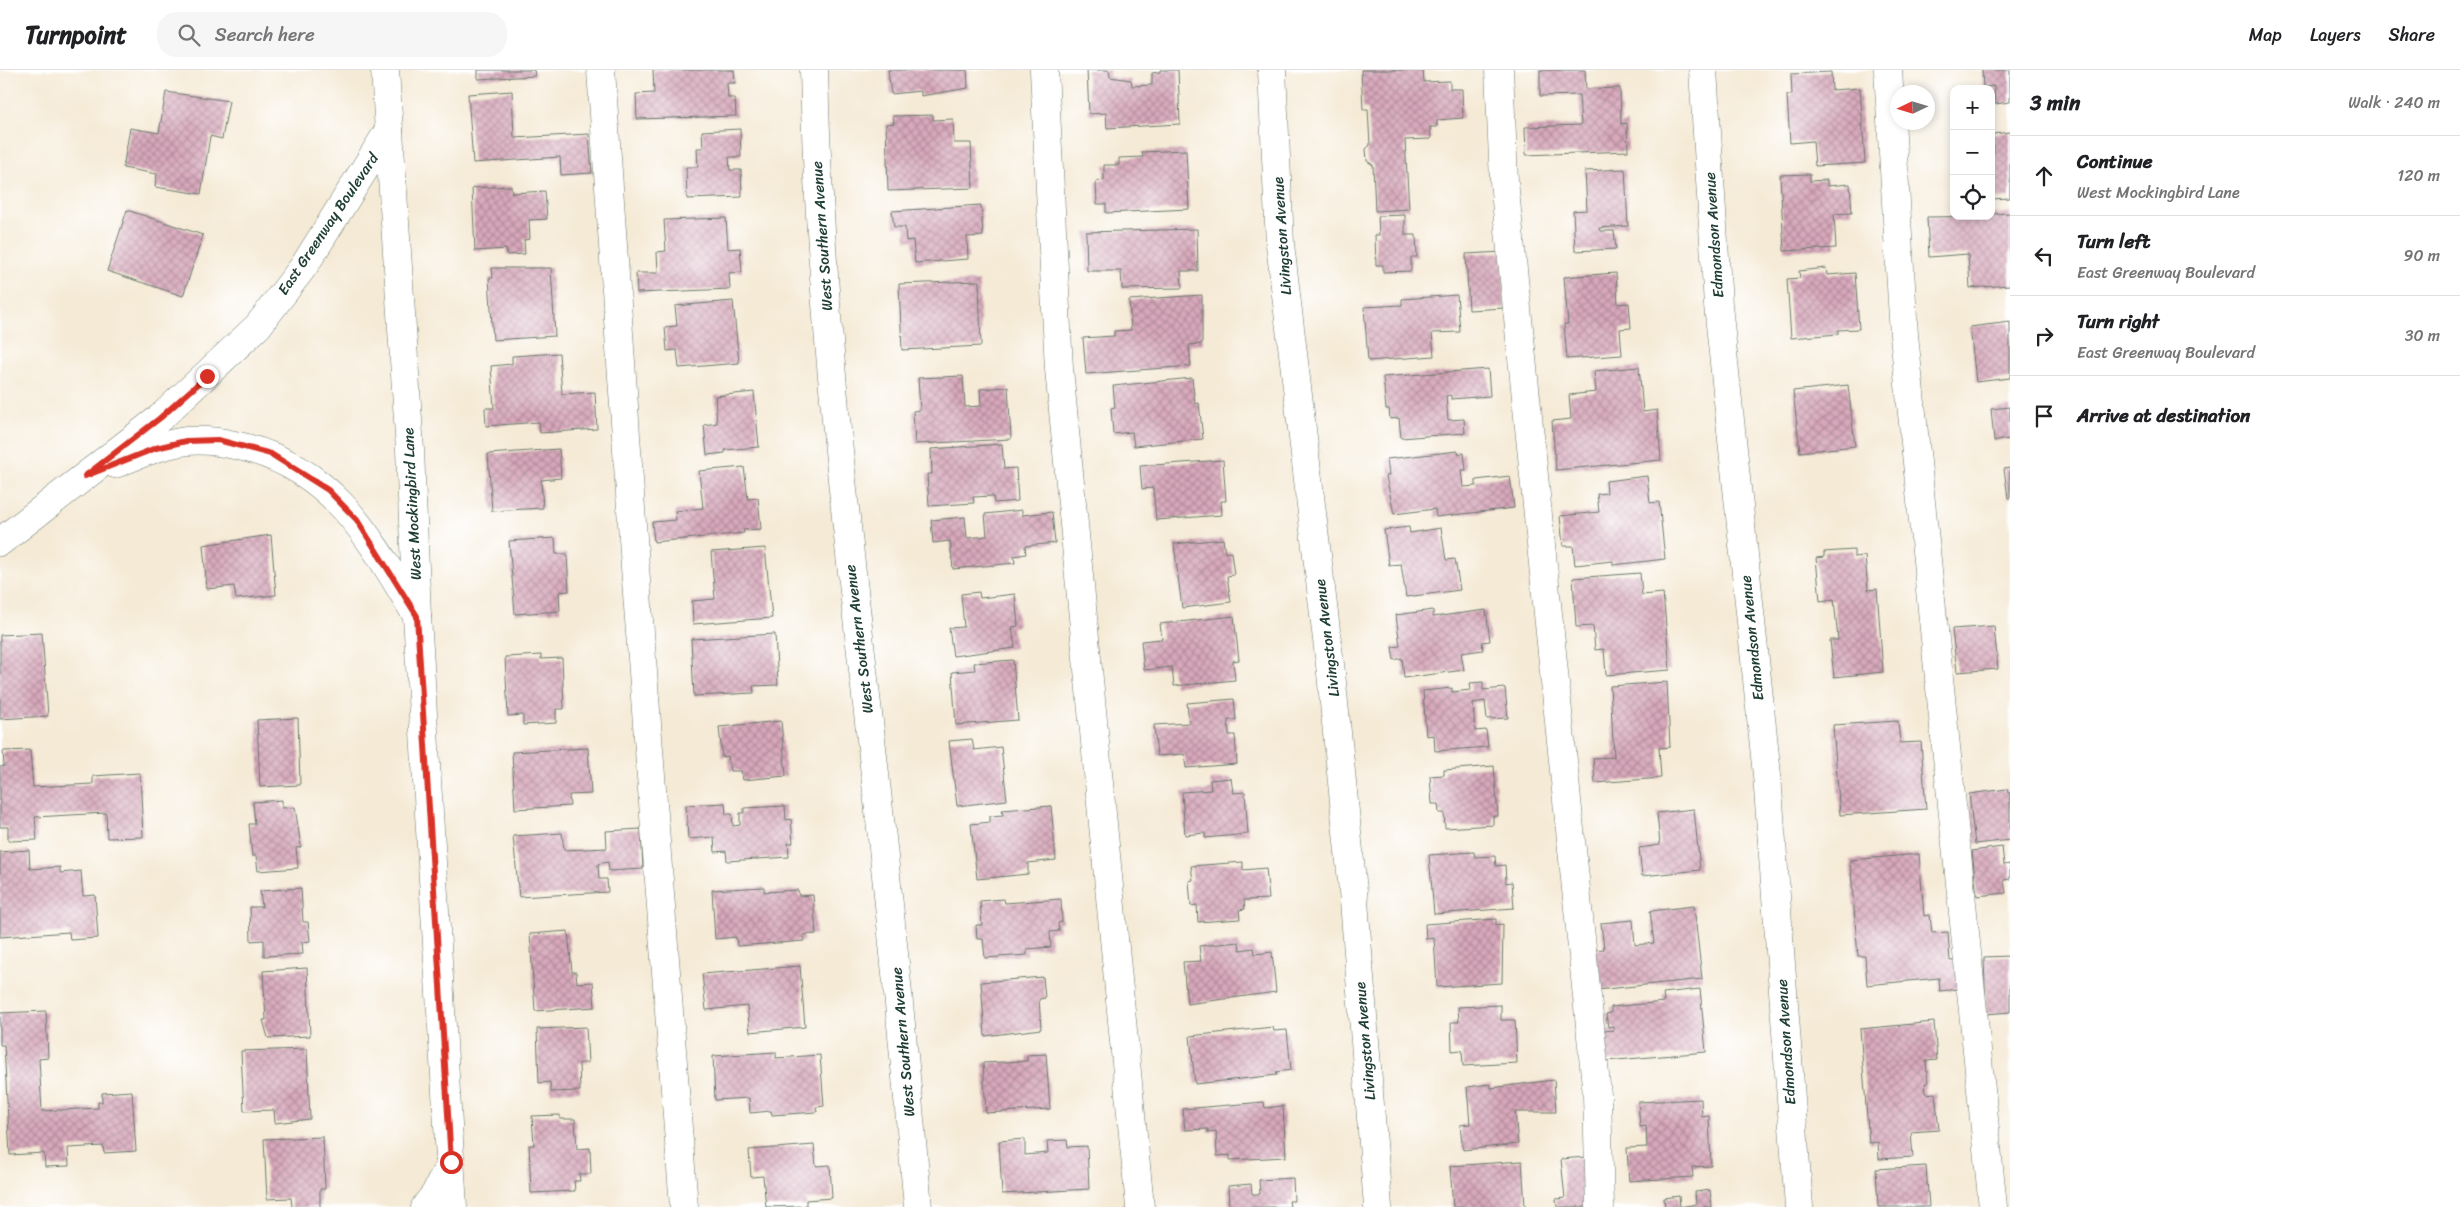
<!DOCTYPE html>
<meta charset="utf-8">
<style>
:root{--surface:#fff;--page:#f6f6f6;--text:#202124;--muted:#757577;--line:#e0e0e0}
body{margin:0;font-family:Sriracha,sans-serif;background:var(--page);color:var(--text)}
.controls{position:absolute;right:15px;top:15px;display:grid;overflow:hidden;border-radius:10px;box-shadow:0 2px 8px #0003}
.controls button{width:45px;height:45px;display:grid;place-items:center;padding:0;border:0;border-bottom:1px solid var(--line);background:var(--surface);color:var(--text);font:25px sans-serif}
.compass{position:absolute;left:1890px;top:15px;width:45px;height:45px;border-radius:50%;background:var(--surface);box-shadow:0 2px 8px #0003;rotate:266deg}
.stop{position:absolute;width:15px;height:15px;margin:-11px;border:4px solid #d93025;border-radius:50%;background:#fff}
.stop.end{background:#d93025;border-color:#fff;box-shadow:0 1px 5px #0008}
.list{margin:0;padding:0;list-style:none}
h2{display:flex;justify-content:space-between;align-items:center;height:65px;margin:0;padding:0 20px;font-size:21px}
h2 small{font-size:16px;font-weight:400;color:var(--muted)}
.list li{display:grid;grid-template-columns:32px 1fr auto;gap:15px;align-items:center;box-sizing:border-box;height:80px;padding:0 20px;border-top:1px solid var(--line)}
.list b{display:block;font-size:19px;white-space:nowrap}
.list p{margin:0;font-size:16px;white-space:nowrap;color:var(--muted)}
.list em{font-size:16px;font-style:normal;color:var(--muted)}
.icon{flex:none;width:28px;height:28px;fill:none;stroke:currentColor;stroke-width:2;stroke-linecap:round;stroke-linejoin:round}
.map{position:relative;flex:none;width:2010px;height:1137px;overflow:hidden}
header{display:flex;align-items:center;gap:30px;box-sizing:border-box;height:70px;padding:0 25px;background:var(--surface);border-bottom:1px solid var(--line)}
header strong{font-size:24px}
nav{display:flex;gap:28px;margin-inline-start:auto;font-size:18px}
.search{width:350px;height:45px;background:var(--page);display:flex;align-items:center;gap:12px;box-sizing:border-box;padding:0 18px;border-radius:20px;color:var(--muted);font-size:19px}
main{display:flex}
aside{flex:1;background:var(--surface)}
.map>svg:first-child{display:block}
.building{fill:url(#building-cross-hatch)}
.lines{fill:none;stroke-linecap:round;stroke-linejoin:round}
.minor-casing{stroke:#6a7a6d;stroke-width:29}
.major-casing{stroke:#6a7a6d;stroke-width:29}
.minor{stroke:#fff;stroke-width:28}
.major{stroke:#fff;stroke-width:28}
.route{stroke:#d93025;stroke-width:6}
.labels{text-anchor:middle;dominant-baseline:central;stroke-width:4;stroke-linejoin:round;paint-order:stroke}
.street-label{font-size:15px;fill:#1f3d34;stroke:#fff}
</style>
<header>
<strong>Turnpoint</strong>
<div class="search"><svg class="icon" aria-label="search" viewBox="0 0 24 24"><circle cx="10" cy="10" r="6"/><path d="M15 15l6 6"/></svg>Search here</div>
<nav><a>Map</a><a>Layers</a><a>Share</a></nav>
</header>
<main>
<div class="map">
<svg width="2010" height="1137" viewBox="0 0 2010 1137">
<defs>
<pattern id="building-cross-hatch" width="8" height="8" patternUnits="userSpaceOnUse" patternTransform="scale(1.25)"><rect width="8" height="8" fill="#d8a8bb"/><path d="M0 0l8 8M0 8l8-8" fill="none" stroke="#af8a99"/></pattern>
</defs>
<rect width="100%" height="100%" fill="#fff"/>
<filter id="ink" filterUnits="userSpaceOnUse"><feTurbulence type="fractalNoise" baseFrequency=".02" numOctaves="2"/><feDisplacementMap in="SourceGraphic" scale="10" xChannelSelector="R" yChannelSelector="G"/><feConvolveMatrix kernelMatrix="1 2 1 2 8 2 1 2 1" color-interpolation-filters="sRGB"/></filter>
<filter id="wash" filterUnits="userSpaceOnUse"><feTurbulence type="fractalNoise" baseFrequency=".0096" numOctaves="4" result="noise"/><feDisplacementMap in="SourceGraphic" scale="20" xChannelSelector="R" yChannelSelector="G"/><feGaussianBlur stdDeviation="1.12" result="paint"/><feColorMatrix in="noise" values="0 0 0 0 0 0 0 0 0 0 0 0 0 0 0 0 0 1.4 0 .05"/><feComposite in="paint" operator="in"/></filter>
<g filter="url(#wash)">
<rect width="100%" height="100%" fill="#f5ead6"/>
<g id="blocks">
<g class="building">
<path d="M478,0H534L535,6L478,9Z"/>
<path d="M653,0H734L735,13H727L728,28H735L736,46L637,49L636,24L654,23Z"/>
<path d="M888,0H967L968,18L921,26V21L891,24Z"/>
<path d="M1087,0H1109L1110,7L1131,10L1132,16L1152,15V3L1160,2V0H1178L1180,54L1107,58L1106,43L1089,44Z"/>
<path d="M1361,0H1423L1424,12L1450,11V19H1462L1463,48L1437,50V57H1430L1431,69L1405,70L1409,139L1375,141L1373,95L1367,91L1366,79L1370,75L1368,39H1363Z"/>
<path d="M1540,0H1585L1586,19L1620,18L1621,54L1627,53L1628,81L1526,85L1525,57L1581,55L1579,25L1540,26Z"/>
<path d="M1982,0H2010V32L1995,34L1994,16L1983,17Z"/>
<path d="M1831,2L1832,20L1860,18L1865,93L1815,96L1813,71L1790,73L1787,25H1792L1791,4Z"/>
<path d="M512,21L514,68L589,64L592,103L561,105L560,87L473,93L468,24Z"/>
<path d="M166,22L229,31L222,69L210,66L201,124L155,117L157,104L123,98L130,58L159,63Z"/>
<path d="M933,45V50L953,49L954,73H971L973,118L888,121L886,54L894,53L893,46Z"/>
<path d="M740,59L741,87H729L730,100H741L742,127L687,129L686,97H698L697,78H703L702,61Z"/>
<path d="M2010,62V128L1991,129V83H1994L1993,64Z"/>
<path d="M1186,80L1189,139L1106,143V134H1097L1096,111L1104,110V95H1119V88L1143,87L1142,82Z"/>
<path d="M1625,99L1628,156L1599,158L1600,161H1614L1616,179L1575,181L1573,141L1587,140L1585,101Z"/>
<path d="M1810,104V111L1827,110V116L1850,114L1852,143L1834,144L1836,178L1784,181L1780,105Z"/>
<path d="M511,116L512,123L545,121L547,149L529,150L530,169L524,170L525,184L507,185L506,179L475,181L472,118Z"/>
<path d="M981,135L983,166L967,167L968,189L915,193L913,170L906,171L905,157H894L892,141Z"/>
<path d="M127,140L203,165L183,226L107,201Z"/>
<path d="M2010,143V215L1970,218L1968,184L1929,187L1927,147L1991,146V144Z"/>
<path d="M1405,145V165H1416L1417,187H1411V201L1383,202V195H1376L1375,165H1379L1378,146Z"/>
<path d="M726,148L728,179L740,178L742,202L729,203L730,219L637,223L636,203H658L657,182L666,181L664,150Z"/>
<path d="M1197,159L1198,201H1181L1182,218L1122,219L1121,201H1087L1086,162Z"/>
<path d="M1503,182L1505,238L1469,240L1466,184Z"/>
<path d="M492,198H551L555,266L493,270L489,208H493Z"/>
<path d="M1826,198L1827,205L1855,203L1859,259L1838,260V264L1791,268L1787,209L1800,208L1799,201Z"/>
<path d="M1616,203L1618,234L1629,233L1631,258L1620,259L1622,285L1567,289L1564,254H1568L1564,207Z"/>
<path d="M979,211L981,276L902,280L899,214Z"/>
<path d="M1202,225V274L1189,275L1191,296L1086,304L1083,268L1114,266V261L1131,260L1129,230Z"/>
<path d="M1457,225L1460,262L1432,263L1434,286L1368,291L1364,237L1402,235V229Z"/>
<path d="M733,231L739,293L679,298L677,280L667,281L665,257L677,256L675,236Z"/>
<path d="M2010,252V308L1976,312L1970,257Z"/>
<path d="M559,283L562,324L595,322L597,359L540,363L539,352L486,356L485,338H494L491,296L512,294V286Z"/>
<path d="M1639,297L1643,342L1657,340L1661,390L1556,400L1552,351L1571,349L1569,325L1596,322L1594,301Z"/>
<path d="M1488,299L1490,326L1451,329V325L1446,326L1448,350L1464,349L1465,363L1401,368L1399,348L1390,349L1389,339H1386L1383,307Z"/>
<path d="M963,306L965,337L981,336L980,319L1008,317L1011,369L915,374L913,341L920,340L918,308Z"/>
<path d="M1192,308L1195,334L1199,333L1203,369L1134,376L1132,362L1113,364L1111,338L1115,337L1113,316Z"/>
<path d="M1848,315L1855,376L1800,382L1793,321Z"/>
<path d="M754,322L759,377L725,380V383L707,385L704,355L717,353L715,326Z"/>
<path d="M2010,337V369L1994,371L1991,339Z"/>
<path d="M1002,374L1004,399L1016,398L1018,431L994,433L993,426L973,427L974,433L929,436L927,404H932L931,379Z"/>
<path d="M559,379L561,408L541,410L543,438L492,441L488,384Z"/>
<path d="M1458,381L1459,384L1464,383L1466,400H1461L1463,417L1476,416V410L1510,406L1514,438L1436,447L1435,439L1394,444L1386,406L1389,405L1387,389Z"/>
<path d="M1223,390L1226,431H1221L1222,445L1156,450L1153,418L1142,419L1140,396Z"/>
<path d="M744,397L748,429L758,428L761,459L743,460L744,463L654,472L652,452L676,450L675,441L703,438L699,401Z"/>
<path d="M2010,398V428H2008L2004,399Z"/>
<path d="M1647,406L1650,433L1659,432L1665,489L1613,495V491L1575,495L1573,476H1563L1560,446L1599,442L1597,424L1607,423L1606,411Z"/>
<path d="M1022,440V445L1052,442L1055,473L1025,476L1026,484L1014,486L1015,493L953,499L950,471L933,473L931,450L965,447L967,468L987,466L985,444Z"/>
<path d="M1409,457L1410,463L1441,458L1446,490L1455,489L1460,520L1406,527L1401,494L1389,495L1384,460Z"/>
<path d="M271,465L276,525L236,529L234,516L207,519L203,475Z"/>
<path d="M555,468L556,484H567L569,521L559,522L560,541L515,544L509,471Z"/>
<path d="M1223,469L1225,483L1231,482L1234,505L1227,506L1231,532L1182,538L1174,474Z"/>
<path d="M765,478L772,548L693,554L692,531L715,529L711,482Z"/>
<path d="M1854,480V487L1865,486L1868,520L1877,519L1883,602L1834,607L1830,570H1838L1834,529L1820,531L1816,488L1824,487V482Z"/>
<path d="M1640,503L1642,525L1663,523L1670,600L1606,605L1604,579L1595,580L1593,556L1576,557L1573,508Z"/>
<path d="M979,522L980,528L1015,524L1018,556L1012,557L1015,578L953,586L949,558L964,557L961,524Z"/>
<path d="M1433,540V547L1486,540L1490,571L1482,572L1483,580L1461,583L1464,600L1404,608L1402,588L1394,590L1392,577L1400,576L1396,545Z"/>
<path d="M1234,546L1239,590L1233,591L1235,610L1174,616L1172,597L1144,600L1141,571L1162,569L1160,554Z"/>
<path d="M1994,556L1998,599L1957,602L1952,559Z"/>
<path d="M42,563L48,646L0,649V565Z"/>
<path d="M775,564L778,615L753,616L754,623L694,626L691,569Z"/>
<path d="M541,585V589L562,588L564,639H556V653L523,655V645L508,646L505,587Z"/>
<path d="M1013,590L1018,650L956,655L952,602L975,600L974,593Z"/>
<path d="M1483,612V620L1505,618L1508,648L1487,649L1485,631L1473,633L1475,661L1486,660L1488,677L1435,681L1434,665L1426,666L1423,621L1452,618V622L1471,620L1470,613Z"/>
<path d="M1667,612L1670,677L1659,678L1661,708L1595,713L1593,688L1614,687L1610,616Z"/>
<path d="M1234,629L1236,650H1228L1229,665H1235L1237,694L1186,698L1184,684L1157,686L1154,655L1189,653L1187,633Z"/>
<path d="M298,648L300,715L260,717L257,650Z"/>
<path d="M781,651L786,706L743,710L741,701H730L728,686L722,687L719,657Z"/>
<path d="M1898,651L1900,673L1921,672L1926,739L1840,745L1833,655Z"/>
<path d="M972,669L974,680L1001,677L1007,730L957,736L949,671Z"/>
<path d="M588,678L591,724L569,725L570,736L515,739L512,682Z"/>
<path d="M30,680L33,717L93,714V706L140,703L143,767L107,768L106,743L35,747L37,770L8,771V757H0V697L4,696L3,681Z"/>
<path d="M1494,696L1498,746H1493V755L1445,758L1444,743H1439L1438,734H1432L1430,706L1444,705V700Z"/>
<path d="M1231,708L1233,723L1245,722L1248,764L1205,768V763L1185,765L1182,722L1211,720L1210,710Z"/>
<path d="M2007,719L2008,723H2010V770L1975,774L1969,724Z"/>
<path d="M282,730V738L295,737L301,777L296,778L298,798L258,801L256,786H252L249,754H255L253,732Z"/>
<path d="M725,733L726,744H732L733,756L740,755V743H744V738L785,736L786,750L791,749L793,773H788L789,787L727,791L726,781L715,782L714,767L688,769L686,735Z"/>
<path d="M1051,736L1056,790L1028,793V804L977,809L971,754L990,752V746L1003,745L1002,740Z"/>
<path d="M1694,739L1700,800L1642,806L1639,778L1660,775L1657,743Z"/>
<path d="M641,759L643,799L609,801L608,792L598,794L599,809H607L608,822L519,827L513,766L562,763L564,780L607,778L606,761Z"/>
<path d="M2002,777L2004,795L2010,794V809L2004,810L2006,823L1977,826L1972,781Z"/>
<path d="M29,780L30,799L60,797V803L81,801L83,826L95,825L98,868L70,870L69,862L0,867V782Z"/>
<path d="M1474,782L1475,787L1495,786L1496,796L1505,795L1506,813L1512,812L1514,838L1434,844L1429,785Z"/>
<path d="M1919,784L1924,846L1930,845L1932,863L1948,862L1950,891L1967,890L1969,918L1940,921L1939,908L1867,915L1865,886H1858L1850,790Z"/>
<path d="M1243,792V800L1266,798L1269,829L1244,830L1245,839L1239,840L1240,849L1198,852L1197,835L1191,836L1189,811L1193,810L1191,796Z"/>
<path d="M764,817V822L798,820L799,826L813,825L816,864L803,865L804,871L737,876L736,867L715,869L712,820Z"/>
<path d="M301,818L303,852H308L310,871L302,872L303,884L264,886V870L251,871L250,837H262L260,821Z"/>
<path d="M1004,829L1005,833L1061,829L1062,852L1058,853L1059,861L1050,862L1051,877L1027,879V885L985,888L983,869H977L976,855H982L980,831Z"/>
<path d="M1694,836L1702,909L1597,920L1593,880L1604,879L1601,853L1633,850L1635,875L1654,873L1650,841Z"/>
<path d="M1496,849V855L1503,854L1502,913L1437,917L1434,868L1426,869L1425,854Z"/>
<path d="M568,861L572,902H576L577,913L593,912L595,937L535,941L530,864Z"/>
<path d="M1239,872L1240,880L1254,878L1255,884L1272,882L1276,922L1187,934L1183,892L1201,891L1199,876Z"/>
<path d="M2010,886V942L1986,944L1984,887Z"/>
<path d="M800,896L805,957L750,962L747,936L706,940L702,904Z"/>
<path d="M307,898L310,966L268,968L263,950H266L263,901Z"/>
<path d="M1043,907L1045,928L1039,929L1041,959L985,966L981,912Z"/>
<path d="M1700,919L1706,982L1606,991L1603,961L1614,960L1613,956L1608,957L1606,944L1611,943V937L1664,932L1663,923Z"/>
<path d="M1501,935V950H1515L1517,993L1463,996L1462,980L1452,981L1451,952H1459L1458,937Z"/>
<path d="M46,941L48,988L39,989L42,1041L98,1038V1032H102V1023L132,1021L136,1081L104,1083L103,1076L68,1078L69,1096L45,1097L44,1083L10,1085L4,975H0V943Z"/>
<path d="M1934,952L1937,990L1926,991L1928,1013H1925L1926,1024L1935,1023L1939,1060L1911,1062L1913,1087L1879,1089L1878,1072L1869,1073L1860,959Z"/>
<path d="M586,957L588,993H579L580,1021L551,1022L550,1012L539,1013L537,959Z"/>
<path d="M1273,957L1274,961L1287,960L1291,1000L1276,1002L1277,1005L1195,1014L1190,966Z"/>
<path d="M307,979L310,1049L275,1053L274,1040L244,1041L241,981Z"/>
<path d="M776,982V988L820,985L824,1036L816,1037L817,1042L772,1045L771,1041L750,1043L749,1028L715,1030L713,986Z"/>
<path d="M1046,984L1050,1039L986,1043L983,993L1027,991V985Z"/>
<path d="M1554,1010L1556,1042H1515L1518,1074L1463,1080L1460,1055L1470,1054L1467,1017L1491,1014V1018Z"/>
<path d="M1701,1029L1702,1047L1709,1046L1711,1096L1692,1097L1693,1107L1629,1111L1627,1078L1647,1077L1646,1056L1640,1057L1638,1032Z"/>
<path d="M1264,1032L1265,1038L1283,1036L1286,1087L1230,1090V1085L1217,1086L1216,1061L1208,1062V1059L1185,1060L1183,1039Z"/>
<path d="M560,1045V1049H575L577,1079L590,1078L591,1104H579L580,1111H574L575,1121L531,1123L529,1075H534L532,1046Z"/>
<path d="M323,1067L325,1119H320V1137H292L291,1128L267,1129L264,1069Z"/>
<path d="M1025,1069V1085L1048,1083L1047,1071L1067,1070L1068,1077L1087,1076L1089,1119L1002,1124L999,1071Z"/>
<path d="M814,1075L816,1096L830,1095L832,1128L806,1130V1136L766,1137L763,1106L751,1107L749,1080Z"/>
<path d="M1586,1087L1591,1137H1557L1556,1129L1565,1128L1561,1089Z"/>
<path d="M1522,1091L1525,1137H1453L1450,1096Z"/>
<path d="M1926,1096L1929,1137H1878L1876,1099Z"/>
<path d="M1293,1108L1294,1131H1289L1290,1137H1229L1228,1116L1251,1114L1252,1124H1260L1259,1110Z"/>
<path d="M1710,1120L1712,1137H1680L1696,1134L1695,1122Z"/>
<path d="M1679,1126L1680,1137H1665L1664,1128Z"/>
</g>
</g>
</g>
<g filter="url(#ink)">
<use href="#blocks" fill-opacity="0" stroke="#6a7a6d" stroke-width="1"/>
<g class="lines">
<defs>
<g id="minor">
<path d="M601,0L635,497L684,1137"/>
<path d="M814,0C819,224 845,447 871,669C889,825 904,981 918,1137"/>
<path d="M1044,0L1059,299L1140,1137"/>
<path d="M1272,0L1280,174L1331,603L1354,831L1378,1137"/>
<path d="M1499,0L1504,111L1597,1025L1600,1137"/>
<path d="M1703,0L1718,235L1767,705L1799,1137"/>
<path d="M1888,0L1904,265L1993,1137"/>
<path d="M115,394C138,385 162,374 187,371C208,369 227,373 247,378C337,402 372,472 417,546"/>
<path d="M0,472L160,348L258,256L304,196L389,60"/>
<path d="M425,1137L435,1124L451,1092"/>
</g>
<path id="major" d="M385,0L410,380L417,546L453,1137"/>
</defs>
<use href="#minor" class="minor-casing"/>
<use href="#major" class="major-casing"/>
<use href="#minor" class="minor"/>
<use href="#major" class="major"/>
</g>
</g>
<g class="lines" filter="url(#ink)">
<path class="route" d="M207,306L160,348L85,406L156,378L186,371L218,370L271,384L328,420L357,450L417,546L451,1092"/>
</g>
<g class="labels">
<g class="street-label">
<text transform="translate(328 154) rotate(-56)">East Greenway Boulevard</text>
<text transform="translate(1714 165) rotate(-94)">Edmondson Avenue</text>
<text transform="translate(822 166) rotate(-94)">West Southern Avenue</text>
<text transform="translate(1282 166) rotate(-94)">Livingston Avenue</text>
<text transform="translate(412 434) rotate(-93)">West Mockingbird Lane</text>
<text transform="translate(1327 568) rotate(-97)">Livingston Avenue</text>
<text transform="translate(1752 568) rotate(-96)">Edmondson Avenue</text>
<text transform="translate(859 569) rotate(-97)">West Southern Avenue</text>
<text transform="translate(1365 971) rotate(-95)">Livingston Avenue</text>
<text transform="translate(903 972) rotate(-95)">West Southern Avenue</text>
<text transform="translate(1786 972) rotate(-94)">Edmondson Avenue</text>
</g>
</g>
</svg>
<div class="controls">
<button>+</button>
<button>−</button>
<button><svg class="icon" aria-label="locate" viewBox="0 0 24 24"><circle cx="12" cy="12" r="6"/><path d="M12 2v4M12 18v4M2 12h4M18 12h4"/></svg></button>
</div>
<svg class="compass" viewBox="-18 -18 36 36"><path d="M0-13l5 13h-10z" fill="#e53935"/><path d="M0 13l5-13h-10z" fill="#757577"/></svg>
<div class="stop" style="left:451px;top:1092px"></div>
<div class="stop end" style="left:207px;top:306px"></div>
</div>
<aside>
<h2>3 min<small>Walk · 240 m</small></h2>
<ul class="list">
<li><svg class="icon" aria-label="ahead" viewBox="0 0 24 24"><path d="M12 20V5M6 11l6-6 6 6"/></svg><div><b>Continue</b><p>West Mockingbird Lane</p></div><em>120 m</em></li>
<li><svg class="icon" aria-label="left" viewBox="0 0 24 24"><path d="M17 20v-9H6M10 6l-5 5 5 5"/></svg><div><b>Turn left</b><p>East Greenway Boulevard</p></div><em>90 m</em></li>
<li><svg class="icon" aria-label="right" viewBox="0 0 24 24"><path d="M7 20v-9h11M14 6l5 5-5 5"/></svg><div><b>Turn right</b><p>East Greenway Boulevard</p></div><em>30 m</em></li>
<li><svg class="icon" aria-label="arrive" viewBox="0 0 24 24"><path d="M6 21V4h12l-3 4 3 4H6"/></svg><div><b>Arrive at destination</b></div></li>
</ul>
</aside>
</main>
